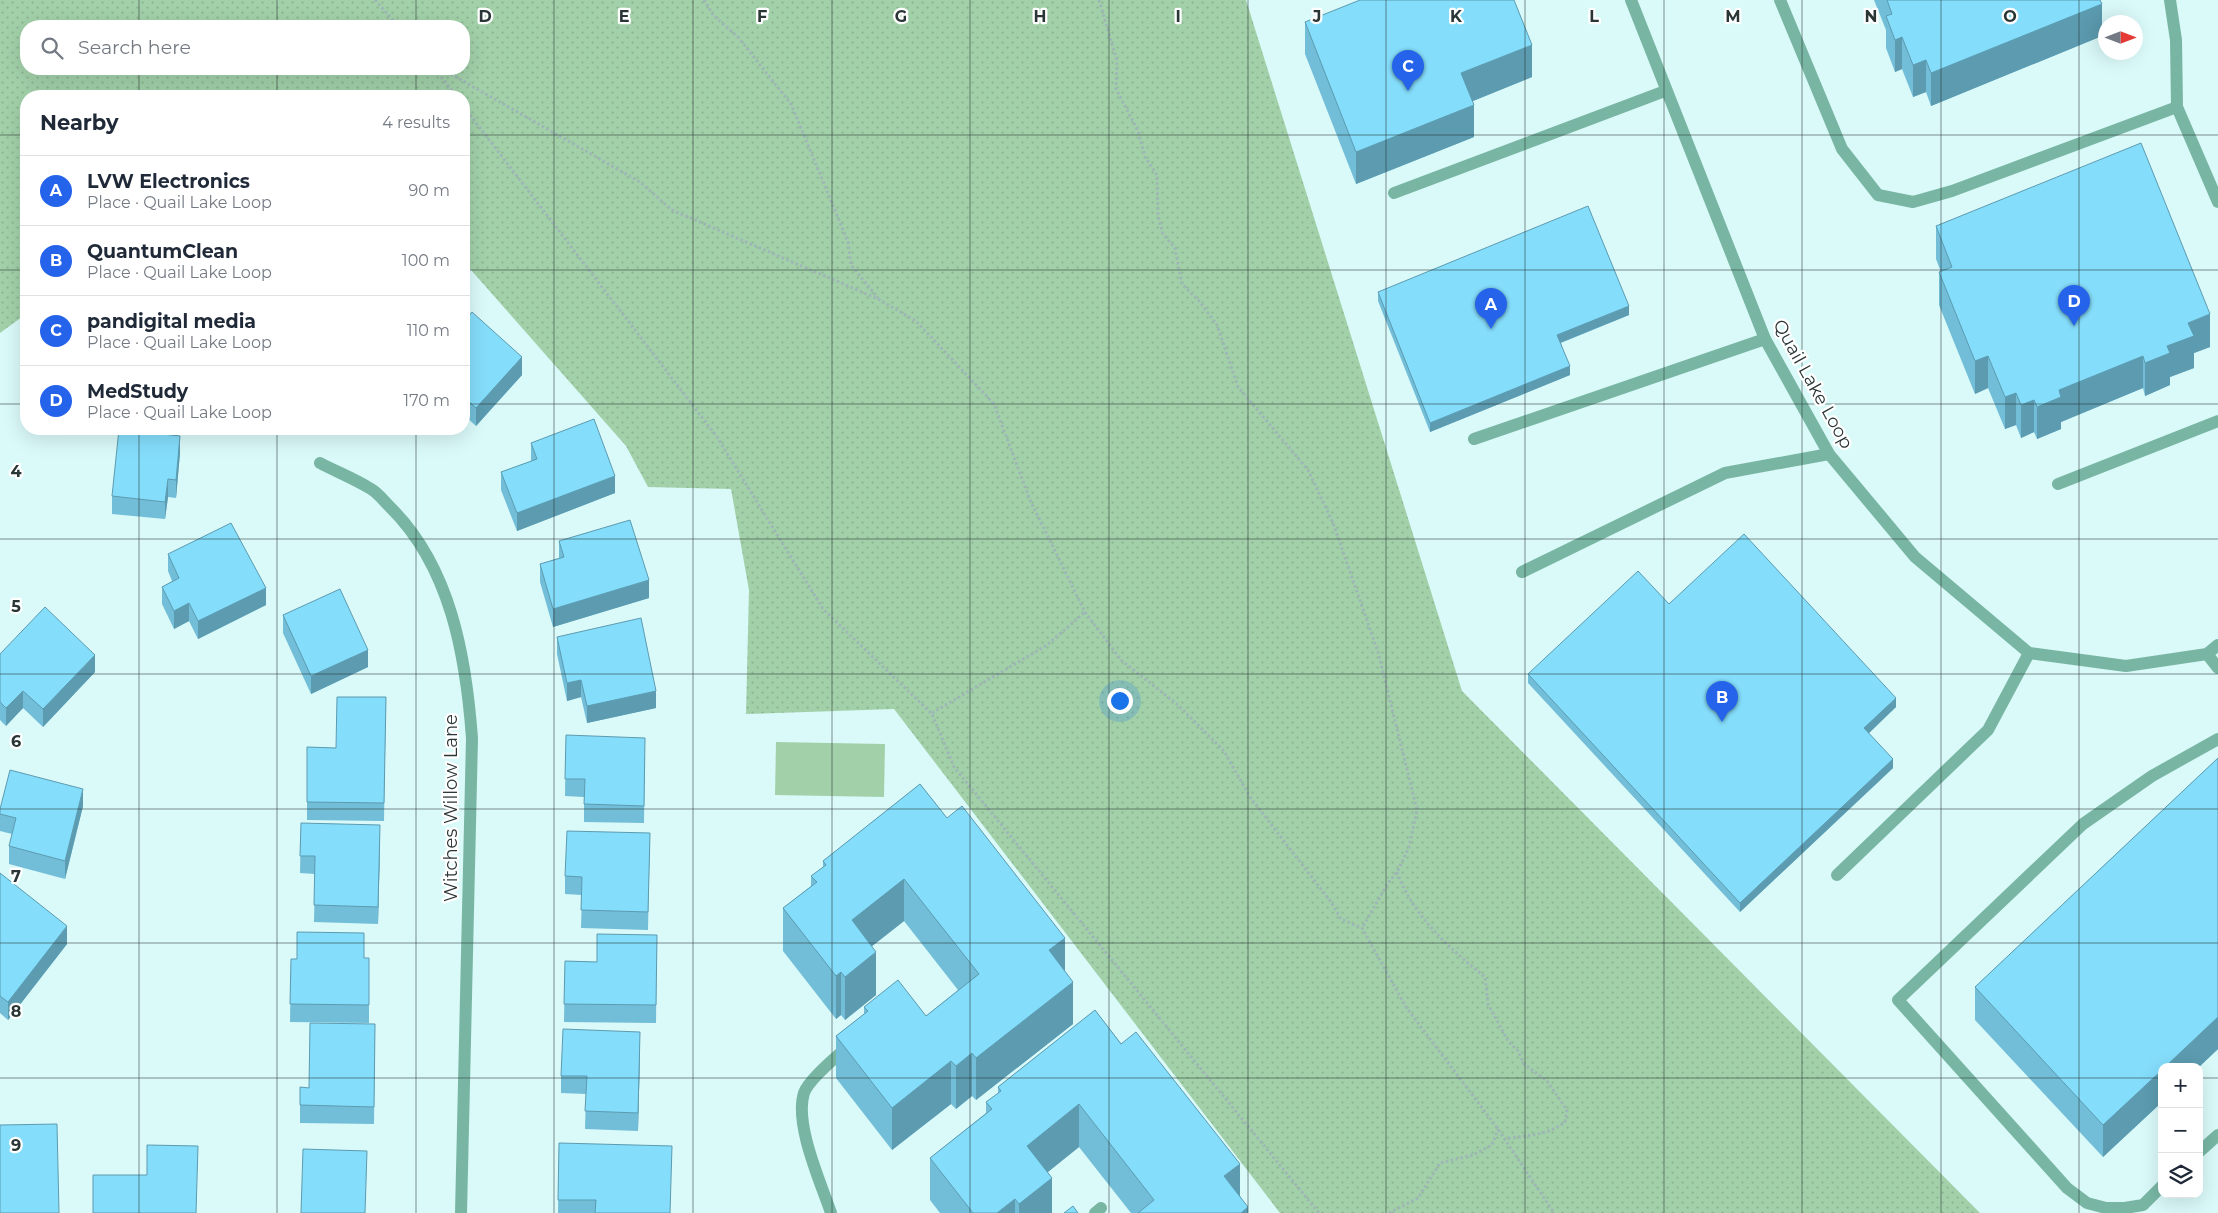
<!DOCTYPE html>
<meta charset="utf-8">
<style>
:root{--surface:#fff;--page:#f6f6f7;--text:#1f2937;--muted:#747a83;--line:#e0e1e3;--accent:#2563eb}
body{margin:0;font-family:Montserrat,sans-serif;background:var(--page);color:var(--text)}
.controls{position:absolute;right:15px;bottom:15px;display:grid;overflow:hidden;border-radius:10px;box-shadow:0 5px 20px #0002}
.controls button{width:45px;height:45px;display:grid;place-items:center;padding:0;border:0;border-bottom:1px solid var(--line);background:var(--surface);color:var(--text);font:25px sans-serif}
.compass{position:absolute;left:2098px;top:15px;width:45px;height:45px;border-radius:50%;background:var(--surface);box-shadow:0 5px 20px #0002;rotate:90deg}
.you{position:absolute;left:1119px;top:700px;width:18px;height:18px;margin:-12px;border:4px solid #fff;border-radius:50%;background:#1a73e8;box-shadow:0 0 0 8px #1a73e833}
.badge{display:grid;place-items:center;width:32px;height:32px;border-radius:50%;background:var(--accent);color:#fff;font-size:16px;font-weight:700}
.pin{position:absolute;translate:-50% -41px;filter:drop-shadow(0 1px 2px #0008)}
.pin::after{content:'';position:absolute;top:26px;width:18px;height:15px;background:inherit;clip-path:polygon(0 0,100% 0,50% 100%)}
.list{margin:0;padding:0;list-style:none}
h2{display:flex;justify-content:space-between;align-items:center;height:65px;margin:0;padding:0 20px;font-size:21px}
h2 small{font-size:16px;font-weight:400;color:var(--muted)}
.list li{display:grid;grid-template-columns:32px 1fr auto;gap:15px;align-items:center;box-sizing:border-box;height:70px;padding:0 20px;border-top:1px solid var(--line)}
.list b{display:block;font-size:19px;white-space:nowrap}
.list p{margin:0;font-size:16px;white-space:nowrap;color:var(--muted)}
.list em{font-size:16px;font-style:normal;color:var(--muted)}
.icon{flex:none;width:28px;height:28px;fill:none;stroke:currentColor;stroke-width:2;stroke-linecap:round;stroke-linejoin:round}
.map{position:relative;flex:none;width:2218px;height:1213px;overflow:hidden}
.search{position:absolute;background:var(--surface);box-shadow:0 5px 20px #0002;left:20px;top:20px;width:450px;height:55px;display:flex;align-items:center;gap:12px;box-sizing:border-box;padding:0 18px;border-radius:20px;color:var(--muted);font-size:19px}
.panel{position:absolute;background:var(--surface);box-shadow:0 5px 20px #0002;left:20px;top:90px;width:450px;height:345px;border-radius:20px}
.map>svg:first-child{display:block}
.grass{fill:url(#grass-dots);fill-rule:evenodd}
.garden{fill:#a2d1a9}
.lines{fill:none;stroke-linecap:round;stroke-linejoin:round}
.path{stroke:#9eb6b6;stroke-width:3;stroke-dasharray:2.5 2.5;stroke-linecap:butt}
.service{stroke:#78b6a3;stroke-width:12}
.minor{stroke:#78b6a3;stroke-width:12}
.wall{fill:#72bed8}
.shaded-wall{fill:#5c9bb0}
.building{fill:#84ddfb;stroke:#5c9bb0}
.grid{fill:none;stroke:#2a3535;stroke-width:1;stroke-opacity:0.55}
.labels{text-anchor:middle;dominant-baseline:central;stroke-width:4.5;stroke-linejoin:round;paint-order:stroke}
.street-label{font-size:18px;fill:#2a3535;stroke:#fff}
.grid-label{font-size:16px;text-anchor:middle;font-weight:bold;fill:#2a3535;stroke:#fff;stroke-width:4.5;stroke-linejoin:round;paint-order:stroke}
</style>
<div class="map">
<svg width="2218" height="1213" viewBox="0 0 2218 1213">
<defs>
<pattern id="grass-dots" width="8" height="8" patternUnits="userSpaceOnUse" patternTransform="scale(1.25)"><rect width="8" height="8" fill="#a2d1a9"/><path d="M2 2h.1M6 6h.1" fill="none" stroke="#8cb492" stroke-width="1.8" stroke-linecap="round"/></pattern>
</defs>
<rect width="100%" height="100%" fill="#daf9f9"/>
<path class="grass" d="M0,0H1246L1462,691L1980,1213H1280L894,709L746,714L749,590L731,489L648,487L626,446L464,262V96H26V314L0,333ZM464,26V69H26V26Z"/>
<path class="garden" d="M776,742L885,744L884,797L775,795Z"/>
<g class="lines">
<g class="path">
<path d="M375,0L398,26"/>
<path d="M704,0L714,16L738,37L791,104L848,242L851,265L878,298"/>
<path d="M1099,0L1117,61L1116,89L1138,131L1145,157L1157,175L1158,216L1163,234L1175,248L1182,284L1200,302L1217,325L1238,387L1308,470L1333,523L1378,652L1417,810L1409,847L1397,872L1388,883L1362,928"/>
<path d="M435,69L456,96"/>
<path d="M442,69L640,182L672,210L878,299L916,321L994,404L1030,500L1085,612L1121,660L1178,705L1224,751L1250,797L1331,902L1341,919L1362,928L1406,1007L1498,1129L1554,1213"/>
<path d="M464,107L717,437L823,609L932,714L954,767L1319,1213"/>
<path d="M932,713L1047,645L1085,612"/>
<path d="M1397,872C1413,916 1449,948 1485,977L1488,1004L1508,1041L1518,1051L1524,1064L1547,1081L1567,1110L1565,1122C1547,1136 1526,1135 1505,1139"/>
<path d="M1389,1213L1418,1198L1440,1163L1473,1155L1492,1145L1498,1129"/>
</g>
<g class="service">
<path d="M1780,0L1842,149L1878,195L1913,202L1952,191L2177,107"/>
<path d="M2170,0L2176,40L2177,107L2218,202"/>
<path d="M1394,193L1665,91"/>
<path d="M1474,439L1765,339"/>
<path d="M2058,484L2218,421"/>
<path d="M1522,572L1725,473L1829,454"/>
<path d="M2207,654L2218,668"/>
<path d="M1837,875L1988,730L2029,653"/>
<path d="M2199,1152L2218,1135"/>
<path d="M2162,1186L2143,1205L2125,1208H2106L2087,1203L2067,1188L1898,1000L2083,824L2152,776L2218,739"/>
<path d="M831,1213C821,1183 794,1124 804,1093C809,1079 837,1056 849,1046"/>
<path d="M1095,1213L1101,1208"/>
</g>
<g class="minor">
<path d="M1631,0L1765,339L1829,454L1915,557L2029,653L2126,666L2207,654L2218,645"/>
<path d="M320,463C337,472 355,479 371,489C378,493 384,501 390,507C451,567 466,657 472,738L461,1213"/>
</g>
</g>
<g class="wall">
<path d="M1874,0H2100L2102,36L1931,106L1926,92L1913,97L1902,69L1895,72L1886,48V30Z"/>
<path d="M1305,22L1532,77L1472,101L1474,137L1356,184L1305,54Z"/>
<path d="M1936,226L2210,347L2194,353V368L2170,377V385L2145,396L2143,388L2061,422V429L2037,439L2034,432L2021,438L2016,425L2005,429L1988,388L1975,394L1939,305V272H1941L1936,259Z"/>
<path d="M1378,292L1629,315L1561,343L1570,375L1430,432L1378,301Z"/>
<path d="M464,322L522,375L476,426L464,415Z"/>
<path d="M531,443L615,493L517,531L501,490V472L531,461Z"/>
<path d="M180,453L176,498L168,497L165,519L112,514V496Z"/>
<path d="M559,541L649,598L553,627L540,582V564L559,558Z"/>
<path d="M168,554L266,605L198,639L189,621L174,629L162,604V587L172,581L168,571Z"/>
<path d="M1669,604L1896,707L1868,733L1893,768L1740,912L1528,683V674Z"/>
<path d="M283,615L368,667L311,694L283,633Z"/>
<path d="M557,637L656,708L587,723L581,697L567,701L557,654Z"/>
<path d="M0,654L95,672L43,727L23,708L6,726L0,720Z"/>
<path d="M386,697L384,821L307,820V747L336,748Z"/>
<path d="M566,735L645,755L644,823L584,822V797L565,796Z"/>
<path d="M2218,758V1049L2199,1067H2162V1102L2103,1157L1975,1020V987Z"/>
<path d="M920,784L1065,971L1073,1024L976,1100L972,1096L956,1109L951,1104L892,1150L836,1078V1036L864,1014V1007L926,1016L958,990L904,921L872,946L876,995L845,1020L841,1015L836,1019L783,951V908L811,886V876L823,867V861Z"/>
<path d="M83,806L65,879L9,864V846L12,834L0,831V809Z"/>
<path d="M301,823L380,843L378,924L314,922L315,874L300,873Z"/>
<path d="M650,833L648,930L581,928L582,895L565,894V876Z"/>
<path d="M0,873L67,944L8,1020L0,1013Z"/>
<path d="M657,935L656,1023L564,1022L565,961L597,962Z"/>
<path d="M364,958H369V1023L290,1022L291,959Z"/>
<path d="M1095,1010L1240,1196L1248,1213H1131L1079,1147L1047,1172L1052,1213H940L930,1200V1158L986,1113V1102L998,1094V1087Z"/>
<path d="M375,1024L374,1124L300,1123V1087L309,1088Z"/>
<path d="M640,1050L638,1131L585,1129L586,1094L561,1093V1076Z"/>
<path d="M559,1143L671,1213H558Z"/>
</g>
<g class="shaded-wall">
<path d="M2102,4V36L1931,106V73Z"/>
<path d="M1902,37V69L1895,72V40Z"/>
<path d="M1532,45V77L1461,106V73Z"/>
<path d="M1926,60V92L1913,97V65Z"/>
<path d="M1474,105V137L1356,184V152Z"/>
<path d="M1629,306V315L1557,344V335Z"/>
<path d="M2210,314V347L2194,353V368L2170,377V385L2145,396V363L2167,346L2188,323Z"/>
<path d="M1988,356V388L1975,394V361Z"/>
<path d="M2143,356V388L2061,422V429L2037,439V407L2059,390Z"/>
<path d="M522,357V375L476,426V408Z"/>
<path d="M1570,366V375L1430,432V423Z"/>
<path d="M2016,393V425L2005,429V397Z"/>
<path d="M2034,400V432L2021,438V405Z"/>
<path d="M180,436V453L176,498V480Z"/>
<path d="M615,476V493L517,531V513Z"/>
<path d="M168,479V497L165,519V502Z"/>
<path d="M649,580V598L553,627V609Z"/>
<path d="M266,588V605L198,639V621Z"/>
<path d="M189,603V621L174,629V611Z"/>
<path d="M368,650V667L311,694V676Z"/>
<path d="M95,655V672L43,727V709Z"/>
<path d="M581,680V697L567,701V683Z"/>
<path d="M23,691V708L6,726V708Z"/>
<path d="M656,691V708L587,723V706Z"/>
<path d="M1896,698V707L1864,738V728Z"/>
<path d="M1893,759V768L1740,912V903Z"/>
<path d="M83,789V806L65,879V861Z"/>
<path d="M380,825V843L378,924V907Z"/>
<path d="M904,879V921L852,962V920Z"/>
<path d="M67,926V944L8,1020V1002Z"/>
<path d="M1065,938V981L1049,950Z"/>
<path d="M876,952V995L845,1020V977Z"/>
<path d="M841,972V1015L836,1019V976Z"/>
<path d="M1073,982V1024L976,1100V1058Z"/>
<path d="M2218,1017V1049L2199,1067H2165Z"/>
<path d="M640,1032V1050L638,1131V1113Z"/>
<path d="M972,1053V1096L956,1109V1066Z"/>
<path d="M951,1061V1104L892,1150V1108Z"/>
<path d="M2162,1070V1102L2103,1157V1125Z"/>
<path d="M1079,1104V1147L1027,1189V1146Z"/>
<path d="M1240,1164V1206L1224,1176Z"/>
<path d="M1052,1178V1213H1019V1204Z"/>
<path d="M1015,1199V1213H997Z"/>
<path d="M1248,1207V1213H1241Z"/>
</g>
<g class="building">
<path d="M1360,0H1514L1532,45L1461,73L1474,105L1356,152L1305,22Z"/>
<path d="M1887,0H2100L2102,4L1931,73L1926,60L1913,65L1902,37L1895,40L1886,16L1892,14Z"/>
<path d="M2141,143L2210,314L2188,323L2194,336L2167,346L2170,353L2145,363L2143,356L2059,390L2061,397L2037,407L2034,400L2021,405L2016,393L2005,397L1988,356L1975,361L1939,272L1952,267L1936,226Z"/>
<path d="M1588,206L1629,306L1557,335L1570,366L1430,423L1378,292Z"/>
<path d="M472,312L522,357L476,408L464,397V322Z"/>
<path d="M594,419L615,476L517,513L501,472L537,459L531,443Z"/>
<path d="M119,429L180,436L176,480L168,479L165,502L112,496Z"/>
<path d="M630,520L649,580L553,609L540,564L564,557L559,541Z"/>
<path d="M231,523L266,588L198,621L189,603L174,611L162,587L179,578L168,554Z"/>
<path d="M1744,534L1896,698L1864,728L1893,759L1740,903L1528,674L1638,571L1669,604Z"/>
<path d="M340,589L368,650L311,676L283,615Z"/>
<path d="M45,607L95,655L43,709L23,691L6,708L0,702V654Z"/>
<path d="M641,618L656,691L587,706L581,680L567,683L557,637Z"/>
<path d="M337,697H386L384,803L307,802V747L336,748Z"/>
<path d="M566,735L645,738L644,806L584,804L585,779H565Z"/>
<path d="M2218,758V1017L2165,1067H2162V1070L2103,1125L1975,987Z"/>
<path d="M10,770L83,789L65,861L9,846L16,818L0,814V809Z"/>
<path d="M920,784L947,818L962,806L1065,938L1049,950L1073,982L976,1058L972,1053L956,1066L951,1061L892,1108L836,1036L868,1011L864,1007L898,980L926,1016L979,974L904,879L852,920L876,952L845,977L841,972L836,976L783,908L817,882L811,876L826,865L823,861Z"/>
<path d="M301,823L380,825L378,907L314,905L315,856H300Z"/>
<path d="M567,831L650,833L648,912L581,910L582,877L565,876Z"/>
<path d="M0,873L67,926L8,1002L0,996Z"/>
<path d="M297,932L364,933V958H369V1005L290,1004L291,959H297Z"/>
<path d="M597,934L657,935L656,1005L564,1004L565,961L597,962Z"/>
<path d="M1095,1010L1121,1044L1136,1032L1240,1164L1224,1176L1248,1207L1241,1213H1138L1154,1200L1079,1104L1027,1146L1052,1178L1019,1204L1015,1199L997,1213H973L930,1158L992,1109L986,1102L1001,1091L998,1087Z"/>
<path d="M310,1023L375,1024L374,1107L300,1105V1087L309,1088Z"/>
<path d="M563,1029L640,1032L638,1113L585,1111L587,1076H561Z"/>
<path d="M57,1124L59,1213H0V1125Z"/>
<path d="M559,1143L672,1146L670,1213H595L596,1200H558Z"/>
<path d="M147,1145L198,1146L196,1213H93V1175H147Z"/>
<path d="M303,1149L367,1151L365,1213H301Z"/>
<path d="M1073,1206L1078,1213H1064Z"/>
</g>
<path class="grid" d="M139,0V26M277,0V26M416,0V26M554,0V1213M693,0V1213M832,0V1213M970,0V1213M1109,0V1213M1248,0V1213M1386,0V1213M1525,0V1213M1664,0V1213M1802,0V1213M1941,0V1213M2079,0V1213M139,69V96M277,69V96M416,69V96M0,135H26M464,135H2218M0,270H26M464,270H2218M0,404H26M464,404H2218M139,429V1213M277,429V1213M416,429V1213M0,539H2218M0,674H2218M0,809H2218M0,943H2218M0,1078H2162M2199,1078H2218"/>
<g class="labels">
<g class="street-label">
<text transform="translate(1813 384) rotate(61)">Quail Lake Loop</text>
<text transform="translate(451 808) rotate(-90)">Witches Willow Lane</text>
</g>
</g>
<g class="grid-label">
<text x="485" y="22">D</text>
<text x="624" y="22">E</text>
<text x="762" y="22">F</text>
<text x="901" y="22">G</text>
<text x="1040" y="22">H</text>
<text x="1178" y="22">I</text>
<text x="1317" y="22">J</text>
<text x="1456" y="22">K</text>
<text x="1594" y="22">L</text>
<text x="1733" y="22">M</text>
<text x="1871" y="22">N</text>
<text x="2010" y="22">O</text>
<text x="16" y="477">4</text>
<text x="16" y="612">5</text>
<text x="16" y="747">6</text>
<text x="16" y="882">7</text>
<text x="16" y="1017">8</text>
<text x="16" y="1151">9</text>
</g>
</svg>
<div class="controls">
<button>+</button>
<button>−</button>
<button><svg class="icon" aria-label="layers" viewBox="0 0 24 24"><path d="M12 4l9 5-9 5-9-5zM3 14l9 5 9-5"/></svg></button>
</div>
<svg class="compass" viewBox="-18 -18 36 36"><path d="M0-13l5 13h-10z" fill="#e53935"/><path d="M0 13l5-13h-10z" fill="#747a83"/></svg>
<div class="you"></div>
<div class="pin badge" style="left:1491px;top:329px">A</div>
<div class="pin badge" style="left:1722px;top:722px">B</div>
<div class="pin badge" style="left:1408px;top:91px">C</div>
<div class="pin badge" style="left:2074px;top:326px">D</div>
<div class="search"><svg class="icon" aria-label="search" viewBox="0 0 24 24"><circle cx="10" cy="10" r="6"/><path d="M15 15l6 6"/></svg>Search here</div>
<section class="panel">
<h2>Nearby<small>4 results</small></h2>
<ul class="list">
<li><span class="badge">A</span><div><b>LVW Electronics</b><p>Place · Quail Lake Loop</p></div><em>90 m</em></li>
<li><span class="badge">B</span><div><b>QuantumClean</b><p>Place · Quail Lake Loop</p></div><em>100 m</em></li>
<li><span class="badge">C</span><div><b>pandigital media</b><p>Place · Quail Lake Loop</p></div><em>110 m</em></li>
<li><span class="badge">D</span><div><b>MedStudy</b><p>Place · Quail Lake Loop</p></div><em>170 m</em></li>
</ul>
</section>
</div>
